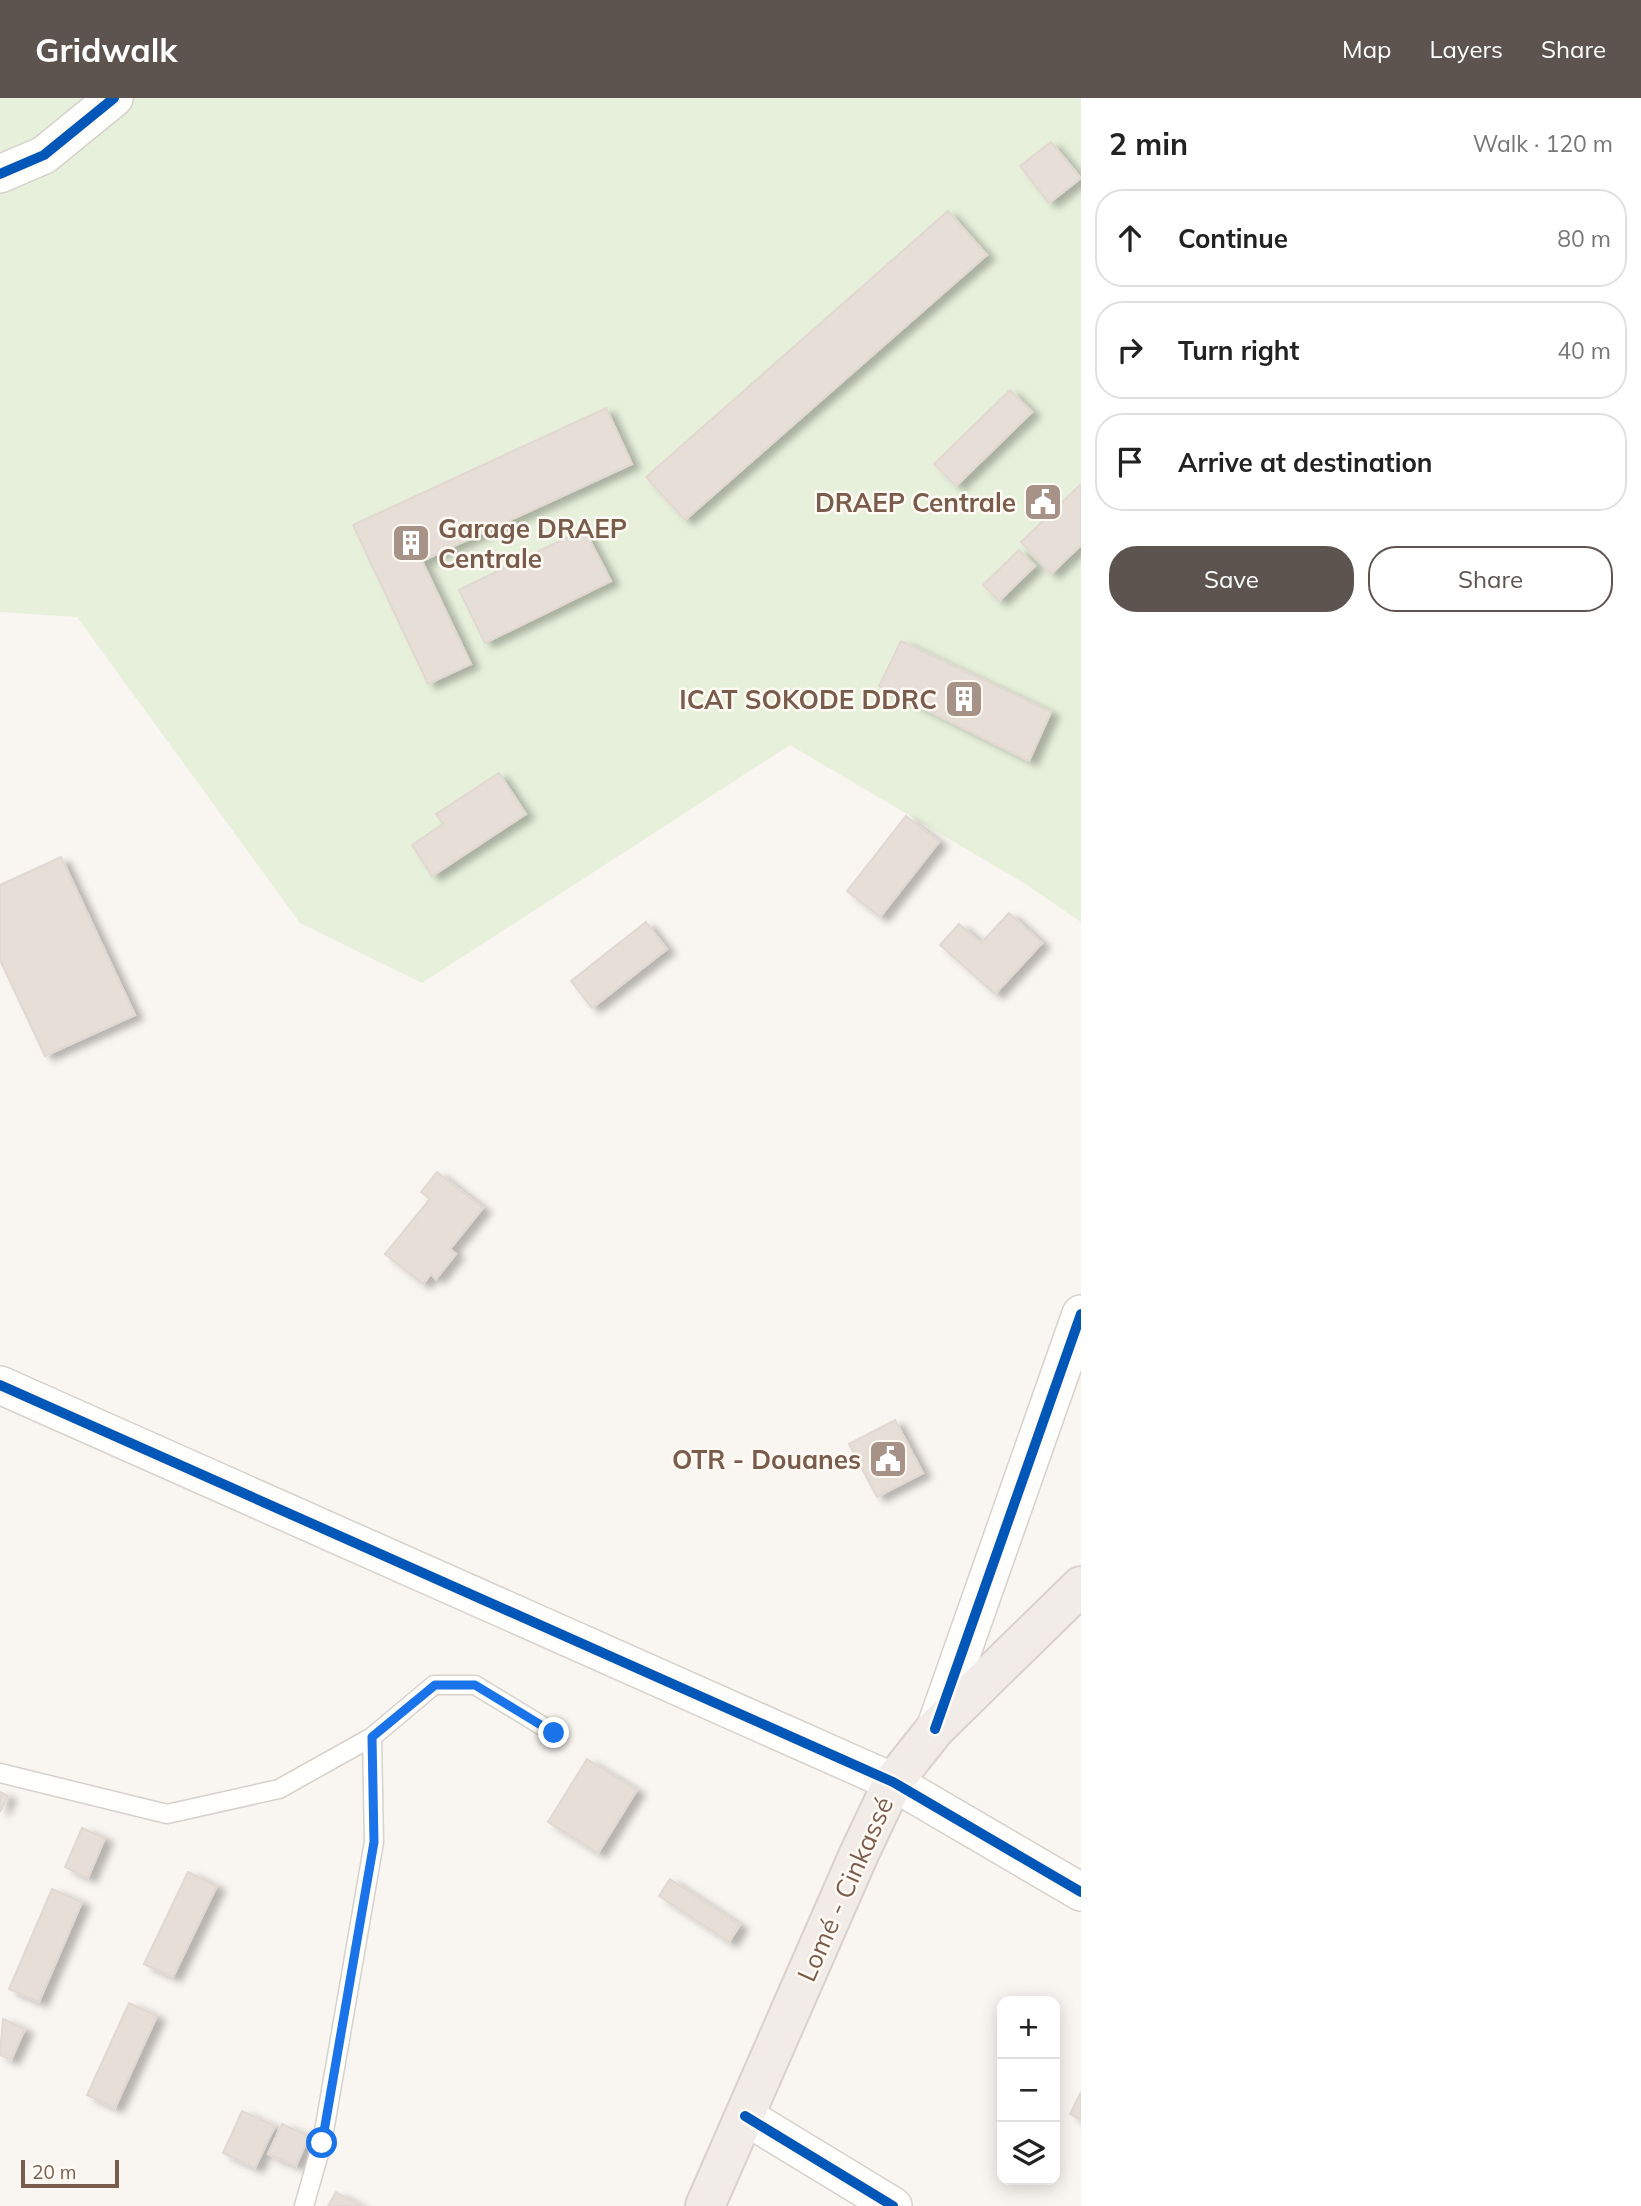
<!DOCTYPE html>
<meta charset="utf-8">
<style>
:root{--surface:#fff;--page:#f2f2f2;--text:#222;--muted:#767676;--line:#e0e0e0;--accent:#5d544f}
body{margin:0;font-family:Mulish,sans-serif;background:var(--page);color:var(--text)}
.controls{position:absolute;right:21px;bottom:21px;display:grid;overflow:hidden;border-radius:14px;box-shadow:0 4px 18px #0003}
.controls button{width:63px;height:63px;display:grid;place-items:center;padding:0;border:0;border-bottom:2px solid var(--line);background:var(--surface);color:var(--text);font:35px sans-serif}
.scale{position:absolute;left:21px;bottom:18px;width:98px;box-sizing:border-box;padding-left:7px;border:4px solid #7a5c4d;border-top:0;font-size:19px;line-height:24px;white-space:nowrap;color:#7a5c4d;-webkit-text-stroke:5px #fffaf3;paint-order:stroke}
.stop{position:absolute;width:21px;height:21px;margin:-16px;border:5px solid #1a73e8;border-radius:50%;background:#fff}
.stop.end{background:#1a73e8;border-color:#fff;box-shadow:0 2px 7px #0008}
.list{margin:0;padding:0;list-style:none}
h2{display:flex;justify-content:space-between;align-items:center;height:91px;margin:0;padding:0 28px;font-size:30px}
h2 small{font-size:23px;font-weight:400;color:var(--muted)}
.list li{display:grid;grid-template-columns:46px 1fr auto;gap:21px;align-items:center;box-sizing:border-box;height:98px;margin:0 14px 14px;padding:0 14px;border:2px solid var(--line);border-radius:28px}
.list b{display:block;font-size:26px;white-space:nowrap}
.list em{font-size:23px;font-style:normal;color:var(--muted)}
.actions{display:flex;gap:14px;padding:21px 28px}
.actions a{flex:1;padding:16px 0;border:2px solid var(--accent);border-radius:28px;text-align:center;font-size:24px;color:var(--accent)}
.actions .main{background:var(--accent);color:#fff}
.icon{flex:none;width:38px;height:38px;fill:none;stroke:currentColor;stroke-width:2;stroke-linecap:round;stroke-linejoin:round}
.map{position:relative;flex:none;width:1081px;height:2108px;overflow:hidden}
header{display:flex;align-items:center;gap:42px;box-sizing:border-box;height:98px;padding:0 35px;background:var(--accent);color:#fff}
header strong{font-size:33px}
nav{display:flex;gap:38px;margin-inline-start:auto;font-size:24px}
main{display:flex}
aside{flex:1;background:var(--surface)}
.map>svg:first-child{display:block}
.green{fill:#e7f0db}
.building{fill:#e6ded7;stroke:#e2d8d2;stroke-width:2;filter:url(#shadow)}
.lines{fill:none;stroke-linecap:round;stroke-linejoin:round}
.service-casing{stroke:#d7d1cb;stroke-width:21}
.minor-casing{stroke:#d7d1cb;stroke-width:40}
.trunk-casing{stroke:#dad1cc;stroke-width:42}
.service{stroke:#fefefd;stroke-width:18}
.minor{stroke:#fefefd;stroke-width:37}
.trunk{stroke:#f2ece8;stroke-width:38}
.cycleway-casing{stroke:#fffaf3;stroke-width:15}
.cycleway{stroke:#0057b8;stroke-width:10}
.route{stroke:#1a73e8;stroke-width:9}
.labels{text-anchor:middle;dominant-baseline:central;stroke-width:5;stroke-linejoin:round;paint-order:stroke}
.poi-label{font-size:26px;font-weight:bold;fill:#7a5c4d;stroke:#fffaf3;text-anchor:end}
.street-label{font-size:26px;fill:#7a5c4d;stroke:#fffaf3}
</style>
<header>
<strong>Gridwalk</strong>
<nav><a>Map</a><a>Layers</a><a>Share</a></nav>
</header>
<main>
<div class="map">
<svg width="1081" height="2108" viewBox="0 0 1081 2108">
<defs>
<filter id="shadow"><feDropShadow dx="8" dy="4.5" stdDeviation="3.5" flood-color="#0004"/></filter>
</defs>
<rect width="100%" height="100%" fill="#f9f5f0"/>
<path class="green" d="M0,0H1081V824L1024,785L790,647L422,885L300,825L77,519L0,514Z"/>
<g class="building">
<path d="M1051,44L1081,80L1049,105L1020,68Z"/>
<path d="M948,113L987,157L685,422L646,379Z"/>
<path d="M1010,292L1032,314L956,388L934,366Z"/>
<path d="M606,310L632,366L422,463L471,566L428,586L353,427Z"/>
<path d="M1081,386V447L1051,476L1021,444Z"/>
<path d="M584,431L611,483L485,545L459,492Z"/>
<path d="M1019,452L1035,468L999,503L983,487Z"/>
<path d="M901,543L1051,614L1029,663L879,588Z"/>
<path d="M499,675L526,716L432,778L412,747L443,726L436,716Z"/>
<path d="M906,718L939,744L880,819L847,793Z"/>
<path d="M61,759L135,917L45,958L0,862V787Z"/>
<path d="M1009,815L1042,845L995,896L940,847L959,826L981,845Z"/>
<path d="M646,824L667,851L592,910L571,883Z"/>
<path d="M437,1074L483,1110L450,1151L456,1156L436,1181L431,1176L423,1186L385,1156L430,1101L421,1094Z"/>
<path d="M895,1322L923,1375L877,1399L849,1346Z"/>
<path d="M587,1661L637,1692L598,1755L548,1724Z"/>
<path d="M0,1694L8,1698L0,1714Z"/>
<path d="M82,1730L105,1740L88,1780L65,1769Z"/>
<path d="M188,1774L217,1788L173,1879L144,1866Z"/>
<path d="M670,1781L740,1827L729,1844L659,1798Z"/>
<path d="M52,1791L82,1804L39,1904L9,1891Z"/>
<path d="M129,1905L157,1918L115,2010L87,1997Z"/>
<path d="M3,1921L25,1931L11,1962L0,1957Z"/>
<path d="M1081,1994V2022L1070,2016Z"/>
<path d="M242,2013L275,2028L255,2070L223,2055Z"/>
<path d="M282,2026L309,2038L296,2068L268,2056Z"/>
<path d="M336,2094L361,2108H328Z"/>
</g>
<g class="lines">
<defs>
<g id="service">
<path d="M0,1675L167,1716L279,1691L372,1639"/>
<path d="M304,2108L322,2045L374,1744L372,1639L434,1587H475L554,1635"/>
</g>
<g id="minor">
<path d="M0,76L44,57L114,0"/>
<path d="M0,1287L893,1684L1081,1794"/>
<path d="M935,1631L1081,1216"/>
<path d="M745,2018L893,2108"/>
</g>
<path id="trunk" d="M705,2108L859,1756L893,1684L935,1631L1081,1488"/>
</defs>
<use href="#service" class="service-casing"/>
<use href="#minor" class="minor-casing"/>
<use href="#trunk" class="trunk-casing"/>
<use href="#service" class="service"/>
<use href="#minor" class="minor"/>
<use href="#trunk" class="trunk"/>
<defs>
<g id="cycleway">
<path d="M0,76L44,57L114,0"/>
<path d="M0,1287L893,1684L1081,1794"/>
<path d="M935,1631L1081,1216"/>
<path d="M745,2018L893,2108"/>
</g>
</defs>
<use href="#cycleway" class="cycleway-casing"/>
<use href="#cycleway" class="cycleway"/>
</g>
<g class="lines">
<path class="route" d="M322,2045L374,1744L372,1639L435,1587H475L554,1635"/>
</g>
<defs>
<symbol id="civic-square" viewBox="-11 -11 22 22"><rect x="-9" y="-9" width="18" height="18" rx="4" fill="#a69286" stroke="#fffaf3"/><path d="M-.6-6.5H3V-4.5H.6V-3L4-1V1h2V6H-6V1h2V-1L-.6-3ZM-1.2 2.5V6h2.4V2.5Z" fill="#fff"/></symbol>
<symbol id="building-square" viewBox="-11 -11 22 22"><rect x="-9" y="-9" width="18" height="18" rx="4" fill="#a69286" stroke="#fffaf3"/><path d="M-4-6H4V6H1V3H-1V6H-4ZM-2.5-4.3h1.7v1.8h-1.7ZM.8-4.3h1.7v1.8H.8ZM-2.5-1h1.7V.8h-1.7ZM.8-1h1.7V.8H.8Z" fill="#fff"/></symbol>
</defs>
<g fill-rule="evenodd">
<use href="#civic-square" x="1021" y="382" width="44" height="44"/>
<use href="#building-square" x="389" y="423" width="44" height="44"/>
<use href="#building-square" x="942" y="579" width="44" height="44"/>
<use href="#civic-square" x="866" y="1339" width="44" height="44"/>
</g>
<g class="labels">
<g class="poi-label">
<text x="1016" y="404">DRAEP Centrale</text>
<text x="438" y="430" text-anchor="start">Garage DRAEP<tspan x="438" dy="30">Centrale</tspan></text>
<text x="937" y="601">ICAT SOKODE DDRC</text>
<text x="861" y="1361">OTR - Douanes</text>
</g>
<g class="street-label">
<text transform="translate(845 1791) rotate(-66)">Lomé - Cinkassé</text>
</g>
</g>
</svg>
<div class="controls">
<button>+</button>
<button>−</button>
<button><svg class="icon" aria-label="layers" viewBox="0 0 24 24"><path d="M12 4l9 5-9 5-9-5zM3 14l9 5 9-5"/></svg></button>
</div>
<div class="scale">20 m</div>
<div class="stop" style="left:322px;top:2045px"></div>
<div class="stop end" style="left:554px;top:1635px"></div>
</div>
<aside>
<h2>2 min<small>Walk · 120 m</small></h2>
<ul class="list">
<li><svg class="icon" aria-label="ahead" viewBox="0 0 24 24"><path d="M12 20V5M6 11l6-6 6 6"/></svg><div><b>Continue</b></div><em>80 m</em></li>
<li><svg class="icon" aria-label="right" viewBox="0 0 24 24"><path d="M7 20v-9h11M14 6l5 5-5 5"/></svg><div><b>Turn right</b></div><em>40 m</em></li>
<li><svg class="icon" aria-label="arrive" viewBox="0 0 24 24"><path d="M6 21V4h12l-3 4 3 4H6"/></svg><div><b>Arrive at destination</b></div></li>
</ul>
<div class="actions"><a class="main">Save</a><a>Share</a></div>
</aside>
</main>
